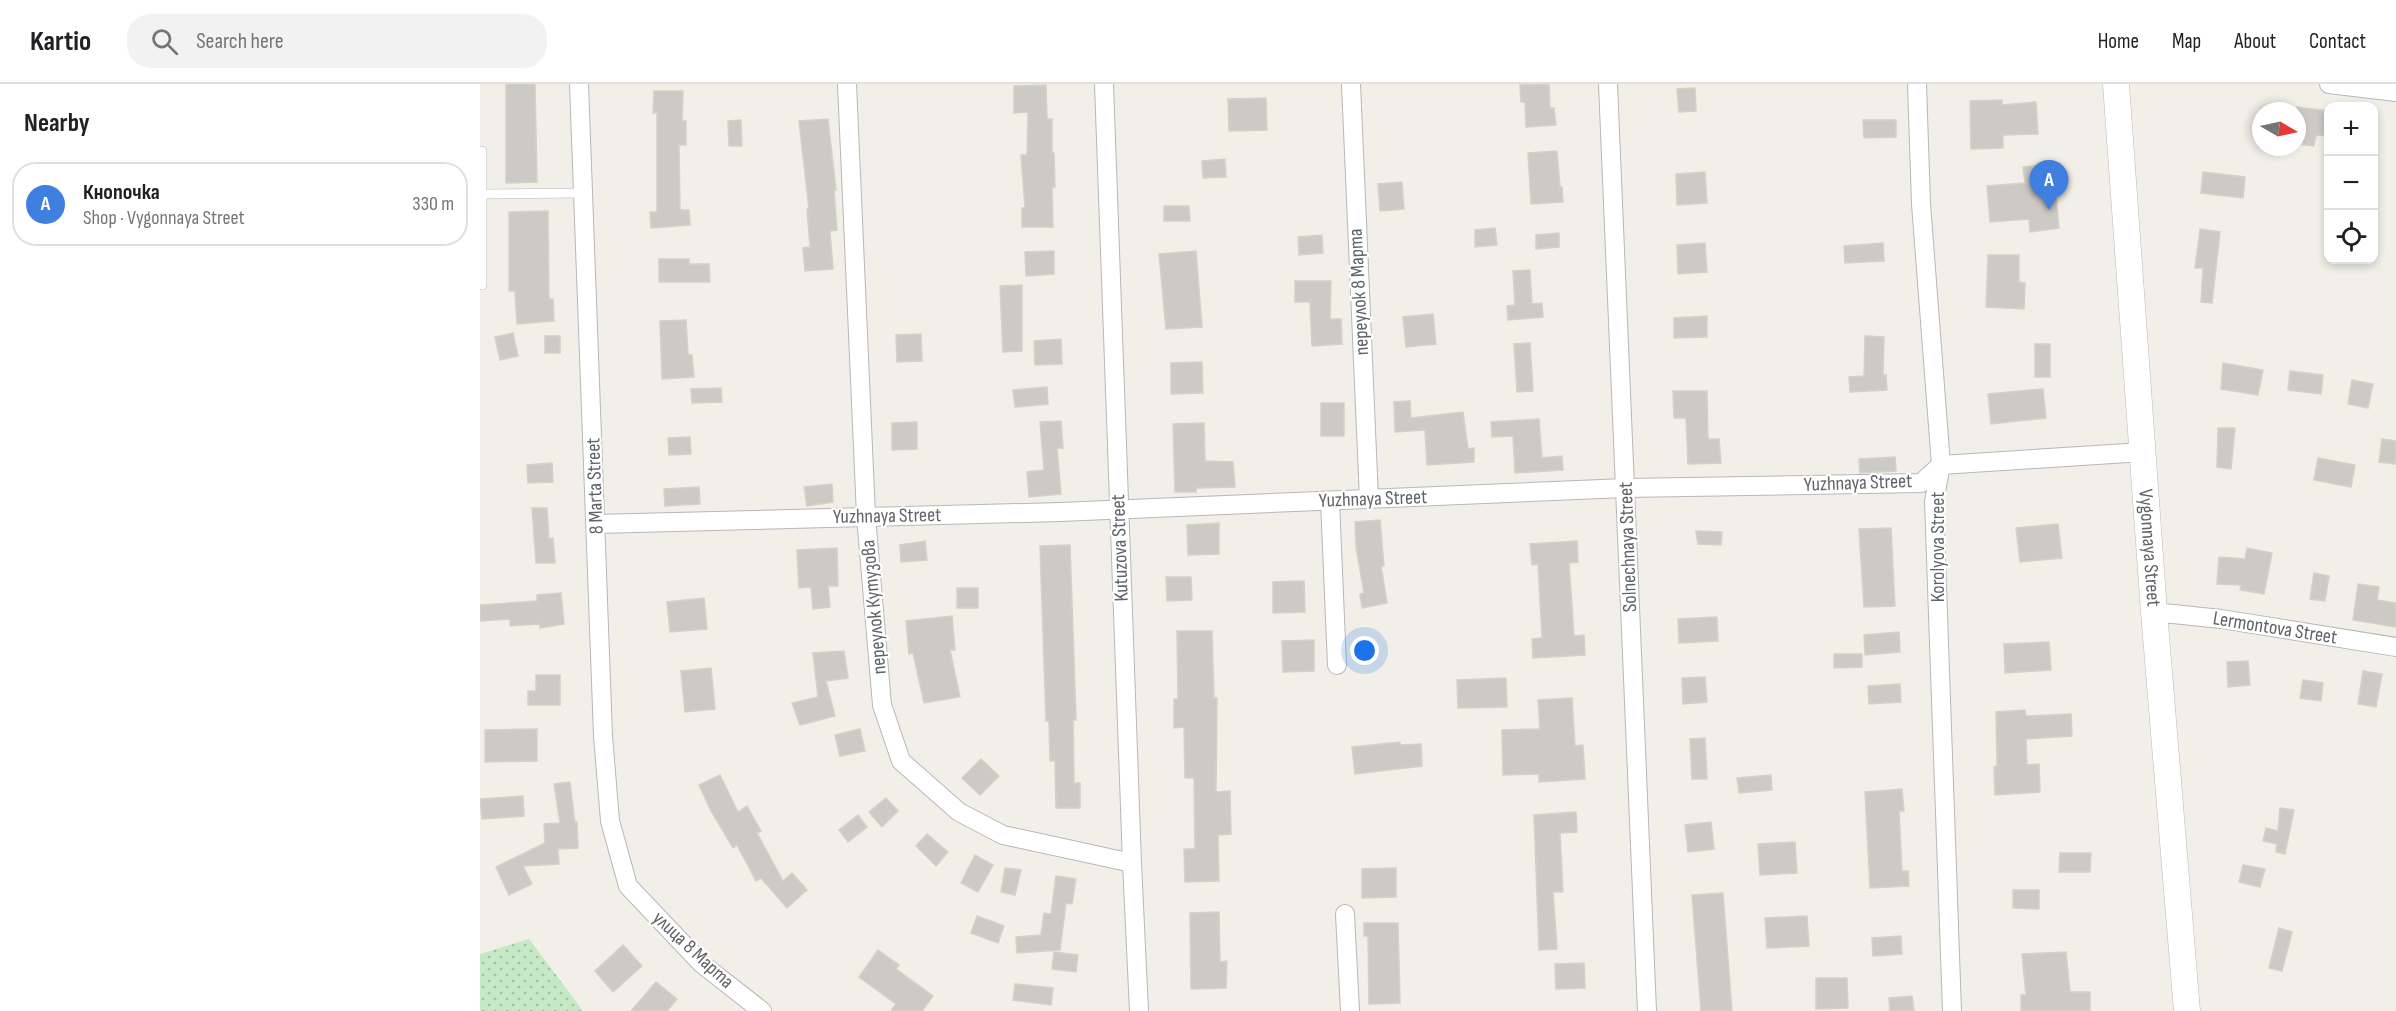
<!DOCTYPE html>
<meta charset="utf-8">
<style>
:root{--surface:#fff;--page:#f2f2f2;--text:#202124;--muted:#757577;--line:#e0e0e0;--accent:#ea4335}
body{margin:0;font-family:"Sofia Sans Condensed",sans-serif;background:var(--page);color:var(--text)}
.controls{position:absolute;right:18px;top:18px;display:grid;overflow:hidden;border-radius:12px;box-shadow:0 3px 9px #0003}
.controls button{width:54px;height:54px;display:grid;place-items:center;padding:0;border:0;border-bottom:2px solid var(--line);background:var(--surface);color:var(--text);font:30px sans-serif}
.compass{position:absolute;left:1772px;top:18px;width:54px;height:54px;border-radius:50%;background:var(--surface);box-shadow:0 3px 9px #0003;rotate:99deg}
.you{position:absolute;left:885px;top:567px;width:21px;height:21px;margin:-15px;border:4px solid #fff;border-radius:50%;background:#1a73e8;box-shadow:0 0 0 9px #1a73e833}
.badge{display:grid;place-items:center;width:39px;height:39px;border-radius:50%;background:var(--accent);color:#fff;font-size:20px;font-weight:700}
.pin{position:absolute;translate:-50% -50px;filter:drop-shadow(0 2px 3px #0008)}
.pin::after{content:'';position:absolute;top:32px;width:21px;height:18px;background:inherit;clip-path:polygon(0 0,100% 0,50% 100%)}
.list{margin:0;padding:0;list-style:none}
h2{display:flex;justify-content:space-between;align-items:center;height:78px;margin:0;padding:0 24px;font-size:26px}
h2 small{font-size:20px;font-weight:400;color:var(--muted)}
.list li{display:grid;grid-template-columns:39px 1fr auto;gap:18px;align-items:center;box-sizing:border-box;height:84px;margin:0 12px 12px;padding:0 12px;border:2px solid var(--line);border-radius:24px}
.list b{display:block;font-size:22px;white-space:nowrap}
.list p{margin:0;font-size:20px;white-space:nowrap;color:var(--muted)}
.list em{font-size:20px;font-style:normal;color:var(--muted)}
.icon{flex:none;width:33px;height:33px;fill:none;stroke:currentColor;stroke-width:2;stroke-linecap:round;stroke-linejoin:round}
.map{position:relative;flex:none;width:1916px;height:927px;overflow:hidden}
header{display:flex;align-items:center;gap:36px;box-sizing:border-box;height:84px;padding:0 30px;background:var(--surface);border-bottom:2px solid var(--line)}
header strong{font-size:28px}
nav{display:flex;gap:33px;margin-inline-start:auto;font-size:21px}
.search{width:420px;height:54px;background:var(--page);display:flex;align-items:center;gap:15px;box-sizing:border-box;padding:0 21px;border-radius:24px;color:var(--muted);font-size:22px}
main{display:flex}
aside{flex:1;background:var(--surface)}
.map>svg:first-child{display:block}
.grass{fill:url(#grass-dots)}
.building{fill:#cccac5;stroke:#d6d1c6;stroke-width:1.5}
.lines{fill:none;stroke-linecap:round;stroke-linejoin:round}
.lane-casing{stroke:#b5b8bc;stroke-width:10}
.street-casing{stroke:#b5b8bc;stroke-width:20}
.secondary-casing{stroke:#b6babf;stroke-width:27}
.lane{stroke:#fff;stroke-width:9}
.street{stroke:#fff;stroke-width:18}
.secondary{stroke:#fff;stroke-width:26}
.labels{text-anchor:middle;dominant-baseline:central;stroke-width:4.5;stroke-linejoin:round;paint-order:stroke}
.street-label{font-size:20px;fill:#5f6368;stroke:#fff}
</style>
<header>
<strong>Kartio</strong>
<div class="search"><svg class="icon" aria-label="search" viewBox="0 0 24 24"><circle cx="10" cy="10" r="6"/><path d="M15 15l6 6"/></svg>Search here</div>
<nav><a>Home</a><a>Map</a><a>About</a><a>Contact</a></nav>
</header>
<main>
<aside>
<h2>Nearby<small></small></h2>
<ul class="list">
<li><span class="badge" style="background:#3f7fe0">A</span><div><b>Кнопочка</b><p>Shop · Vygonnaya Street</p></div><em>330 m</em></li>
</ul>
</aside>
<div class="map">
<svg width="1916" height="927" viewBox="0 0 1916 927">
<defs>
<pattern id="grass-dots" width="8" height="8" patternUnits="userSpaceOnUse" patternTransform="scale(1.5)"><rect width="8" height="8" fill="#c5e8c5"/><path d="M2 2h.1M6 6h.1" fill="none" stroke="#a3c0a4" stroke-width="1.8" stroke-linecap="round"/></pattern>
</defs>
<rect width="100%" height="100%" fill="#f1efe8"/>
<path class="grass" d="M49,855L103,927H0V870Z"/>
<g class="building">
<path d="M26,0H55L57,98L26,99Z"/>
<path d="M1069,0L1070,24H1074L1076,41L1046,43L1045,18H1041L1040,1Z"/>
<path d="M566,1L567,35H572V69H574L575,103H572L573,143H542V124H545L541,71H547L548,28L534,29V2Z"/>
<path d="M1215,4L1216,27L1199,28L1197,5Z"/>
<path d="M174,7H203L202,37H206V61H199L200,126H209L210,141L171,144L170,128H177V29H173Z"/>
<path d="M786,14L787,46L749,47L748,15Z"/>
<path d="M1522,16V21L1556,18L1558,50L1523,51V64L1491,65L1490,17Z"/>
<path d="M1817,23L1848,27V52L1836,51L1834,62L1817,60Z"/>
<path d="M348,35L356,106H354L357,146L350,147L353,185L325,187L323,164L330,163L327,125H329L319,37Z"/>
<path d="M261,36L262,62H249L248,37Z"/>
<path d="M1383,36H1416V53L1384,54Z"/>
<path d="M1077,67L1080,103H1082L1083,118L1051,120L1048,69Z"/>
<path d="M745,75L746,93L723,94L722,77Z"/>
<path d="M1573,80L1579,144L1550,148L1549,135L1510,138L1507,102L1545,99L1543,83Z"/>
<path d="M1225,88L1227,119L1197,121L1196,90Z"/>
<path d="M1723,88L1765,93L1763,114L1721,109Z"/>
<path d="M922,98L924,125L900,127L898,100Z"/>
<path d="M684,122H709L710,137H684Z"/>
<path d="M68,127L69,215H73L74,237L37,240L35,207H29V128Z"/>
<path d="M1015,144L1017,161L995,163V146Z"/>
<path d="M1720,145L1740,148L1732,219L1721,218L1723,184H1715Z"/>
<path d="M1079,149V163L1056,165V151Z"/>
<path d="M842,151L843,169L819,171L818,153Z"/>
<path d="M1225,159L1227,188L1198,190L1197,161Z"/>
<path d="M1403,159L1404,177L1365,179L1364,162Z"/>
<path d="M574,167V190L546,192L545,168Z"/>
<path d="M716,167L722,243L686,245L679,170Z"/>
<path d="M1508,171H1539V198L1545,199L1544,225L1506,223Z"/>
<path d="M179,175H209V180H229L230,198H179Z"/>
<path d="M1050,186L1052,220L1062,219L1063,233L1028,236L1027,222L1035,221L1033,187Z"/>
<path d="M815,197H851L850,235H861L862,260L832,262L830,218H815Z"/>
<path d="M542,201V267L523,268L520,202Z"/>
<path d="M953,230L956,260L926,263L923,233Z"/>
<path d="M1227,232V253L1194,254V234Z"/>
<path d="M206,236L208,271H212L214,293L182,295L180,237Z"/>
<path d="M33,249L38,272L20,276L15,253Z"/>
<path d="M441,250L442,277L417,278L416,251Z"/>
<rect x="65" y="252" width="15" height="17"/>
<path d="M1385,252L1404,253L1403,291H1406L1407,306L1370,308L1369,293L1384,292Z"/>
<path d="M581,255L582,280L555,281L554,257Z"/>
<path d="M1050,259L1053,307L1037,308L1034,260Z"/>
<rect x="1555" y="260" width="15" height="33"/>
<path d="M722,278L723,309L691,310V279Z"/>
<path d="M1743,279L1783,286L1778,311L1741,305Z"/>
<path d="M1810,287L1843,291L1841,310L1808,306Z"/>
<path d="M1872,296L1893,300L1888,324L1868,320Z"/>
<path d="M567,303L568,320L535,323L533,306Z"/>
<path d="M241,304L242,318L212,319L211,305Z"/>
<path d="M1563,305L1566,334L1511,340L1508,310Z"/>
<path d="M1193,307H1227L1228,355H1239L1241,379L1208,380L1206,334H1194Z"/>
<path d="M930,317L931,334L983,328L988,365L994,364V378L947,381L945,346L915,348L914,318Z"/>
<rect x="841" y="319" width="23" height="33"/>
<path d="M1059,335L1062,374L1082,372L1083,386L1035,389L1033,352L1012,353L1011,338Z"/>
<path d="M581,337L583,364H577L581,410L549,413L547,388L564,386L560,338Z"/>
<path d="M437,338V365L412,366V339Z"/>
<path d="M724,339L725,377L753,378L755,403L716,404V408H695L693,340Z"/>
<path d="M1738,344H1755L1751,385L1737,383Z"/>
<path d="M210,353L211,370L189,371L188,354Z"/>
<path d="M1902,355L1916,357V380L1899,378Z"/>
<path d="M1415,373L1416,387L1380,389L1379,375Z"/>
<path d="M1838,374L1875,381L1871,403L1834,396Z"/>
<path d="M72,379L73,398L48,399L47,381Z"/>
<path d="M352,400L353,418L327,422L324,403Z"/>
<path d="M219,403L220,420L185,422L184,405Z"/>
<path d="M52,424H67L69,455L73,454L75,479H56Z"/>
<path d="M900,436L904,482H901L907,519L882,524L880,510L884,509L876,463L875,438Z"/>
<path d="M739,439V470L708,471L707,441Z"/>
<path d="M1578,440L1582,474L1540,478L1536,444Z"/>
<path d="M1411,444L1415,522L1384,523L1379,445Z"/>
<path d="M1216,447L1242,448L1241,461L1218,460Z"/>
<path d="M445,457L447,476L421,478L420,461Z"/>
<path d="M1097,457L1098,478L1089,479L1094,552L1104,551L1105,571L1053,574L1052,555L1062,554L1058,480L1052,481L1050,460Z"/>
<path d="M590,461L595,605L596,636H593L594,699H600V724H576L575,677H570L569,637H566L560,462Z"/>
<path d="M357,464L358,502H348L350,523L333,525L331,503L319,504L317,466Z"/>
<path d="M1767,464L1792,469L1784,510L1760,506L1761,501L1737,500L1739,473L1765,475Z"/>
<path d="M1834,489L1849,492L1845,517L1830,515Z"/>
<path d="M686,493H711L712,516L687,517Z"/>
<path d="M824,497L825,528L793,529V498Z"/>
<path d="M1878,500L1899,503L1897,516L1916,519V543L1873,536Z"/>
<rect x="477" y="504" width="21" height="20"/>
<path d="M81,509L84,540L60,544V540L30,542V535L0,537V521L57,517V511Z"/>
<path d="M224,514L227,545L190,548L187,518Z"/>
<path d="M472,532L475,566H470L480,613L444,619L433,569L429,570L426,537Z"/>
<path d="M1237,533L1238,557L1199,559L1198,535Z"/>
<path d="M697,547H732L734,614H737L736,708L750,707L751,750L738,751L739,797L705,798L704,765H715L714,694H705L704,643L694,644V615H698Z"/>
<path d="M1419,548L1420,568L1385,571L1384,551Z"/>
<path d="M834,556V587L803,588L802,557Z"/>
<path d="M1569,558L1571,586L1525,589L1524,560Z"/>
<path d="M364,567L368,594L346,597L355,632L320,641L312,619L338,613L333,569Z"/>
<path d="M1354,570H1382V583L1354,584Z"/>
<path d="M1768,577L1770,601L1748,603L1747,578Z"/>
<path d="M231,584L235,625L205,628L201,587Z"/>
<path d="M1883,587L1902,590L1896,623L1878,620Z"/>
<path d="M56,591H80V621H48V607H56Z"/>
<path d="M1225,593L1227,618L1203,620L1202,594Z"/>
<path d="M1026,594L1027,623L978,624L977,596Z"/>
<path d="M1823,596L1843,599L1841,617L1820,614Z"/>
<path d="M1420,600L1421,618L1389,620L1388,602Z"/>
<path d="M1092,614L1095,662L1103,661L1105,695L1059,698V690L1023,691L1022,646L1060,645L1058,616Z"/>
<path d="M1545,626L1546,632L1591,630L1592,652L1546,655L1547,681L1559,680L1560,708L1515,711L1514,683L1517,682L1516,628Z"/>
<path d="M57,645V677L5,678V646Z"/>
<path d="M380,645L385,667L360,672L355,651Z"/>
<path d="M1225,654L1227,695H1212L1210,655Z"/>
<path d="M920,658V661L941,660L942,682L875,690L872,663Z"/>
<path d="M501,675L519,692L500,711L482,694Z"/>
<path d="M240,691L258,728L267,722L281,747L277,749L303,797L312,789L327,806L307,824L281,794L276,797L257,761L253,764L231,727L219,701Z"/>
<path d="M1291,691L1292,706L1259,709L1257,694Z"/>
<path d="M90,698L95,739L97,738L98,764L78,765L79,780L43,782L52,800L29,811L16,783L65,759L64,740L80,739L74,700Z"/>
<path d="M1422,705L1424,727H1419L1422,787H1428L1429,802L1390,804L1385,708Z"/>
<path d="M43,712L44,732L2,735L0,715Z"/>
<path d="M406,714L418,727L402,743L389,728Z"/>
<path d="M1800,724L1814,726L1805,770L1796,768L1797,760L1783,757L1786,744L1798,747Z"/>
<path d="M1096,728L1097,748L1080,749L1083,808H1073L1077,865L1059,866L1054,731Z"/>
<path d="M378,731L387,743L368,758L359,746Z"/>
<path d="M1231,738L1234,765L1208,768L1205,741Z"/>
<path d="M447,750L468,768L456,782L436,762Z"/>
<path d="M1315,758L1317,789L1280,791L1278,760Z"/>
<path d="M1580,769H1611L1610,788H1579Z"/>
<path d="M495,771L513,781L498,808L481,799Z"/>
<path d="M1763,781L1785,785L1780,803L1759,798Z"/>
<path d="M525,784L541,786L535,811L521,808Z"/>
<path d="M916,784V813L882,814V785Z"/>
<path d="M576,792L596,795L592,820L586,819L580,866L537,869L536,853L561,851L564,829L571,830Z"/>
<path d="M1533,806H1559V825L1533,824Z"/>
<path d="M1243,809L1252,927H1221L1212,811Z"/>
<path d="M739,828L740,878L747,877L746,904L711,905L710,829Z"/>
<path d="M497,832L524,842L518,859L491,849Z"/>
<path d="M1327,832L1329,862L1287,864L1285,834Z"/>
<path d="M884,839H918L920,919L889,920L888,852H884Z"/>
<path d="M1799,844L1812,848L1802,887L1789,884Z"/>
<path d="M1421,852L1422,870L1393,872L1392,854Z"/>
<path d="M143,861L162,882L133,908L115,887Z"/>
<path d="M398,866L419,881L416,885L453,912L442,927H411L416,920L379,893Z"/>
<path d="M574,868L598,871L596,888L572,885Z"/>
<path d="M1586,868L1590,908H1610V927H1541V911H1546L1542,870Z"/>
<path d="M1104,879L1105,904L1076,905L1075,880Z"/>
<path d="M1336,894H1367L1368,924L1336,925Z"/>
<path d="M176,898L197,915L187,927H151Z"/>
<path d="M535,900L573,904L571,921L533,916Z"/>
<path d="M1432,912L1434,927H1410L1409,914Z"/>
</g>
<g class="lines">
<defs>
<g id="lane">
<path d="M2,67V201"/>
<path d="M2,110L102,109"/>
</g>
<g id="street">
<path d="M99,0L123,652L130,737L148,802L222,880L282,927"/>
<path d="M367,0L386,432L402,621L421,677L479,728L523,751L652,779"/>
<path d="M624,0L652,779L659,927"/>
<path d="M871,0L889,415"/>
<path d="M1128,0L1167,927"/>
<path d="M1437,0L1441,120L1461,381L1454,417L1472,927"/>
<path d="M1849,0L1916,8"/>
<path d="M850,417L857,581"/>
<path d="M116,440L580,428L1145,404L1441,399L1461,381L1663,368"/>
<path d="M1674,528L1741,535L1916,563"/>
<path d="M865,830L870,927"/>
</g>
<g id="secondary">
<path id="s1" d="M1636,0L1674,528L1707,927"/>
</g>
</defs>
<use href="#lane" class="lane-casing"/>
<use href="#street" class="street-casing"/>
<use href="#secondary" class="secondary-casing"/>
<use href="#lane" class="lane"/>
<use href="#street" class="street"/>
<use href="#secondary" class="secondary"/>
</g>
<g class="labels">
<g class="street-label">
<text transform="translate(879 208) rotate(-93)">переулок 8 Марта</text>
<text transform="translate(1378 399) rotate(-2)">Yuzhnaya Street</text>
<text transform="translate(115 402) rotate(-92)">8 Marta Street</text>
<text transform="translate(893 415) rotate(-2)">Yuzhnaya Street</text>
<text transform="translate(407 432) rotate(-1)">Yuzhnaya Street</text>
<text transform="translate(1148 463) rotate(-92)">Solnechnaya Street</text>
<text transform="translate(1458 463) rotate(-90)">Korolyova Street</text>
<text transform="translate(640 464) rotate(-92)">Kutuzova Street</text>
<text stroke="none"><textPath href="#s1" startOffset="465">Vygonnaya Street</textPath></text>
<text transform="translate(394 523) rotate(-95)">переулок Кутузова</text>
<text transform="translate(1795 544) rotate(9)">Lermontova Street</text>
<text transform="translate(213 866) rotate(43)">улица 8 Марта</text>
</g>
</g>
</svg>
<div class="controls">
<button>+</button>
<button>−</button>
<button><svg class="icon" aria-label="locate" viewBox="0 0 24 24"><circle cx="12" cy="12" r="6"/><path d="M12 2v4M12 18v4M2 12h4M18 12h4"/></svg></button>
</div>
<svg class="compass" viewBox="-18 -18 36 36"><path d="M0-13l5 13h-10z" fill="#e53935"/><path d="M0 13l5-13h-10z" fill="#757577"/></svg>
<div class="you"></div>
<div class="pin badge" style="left:1569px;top:126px;background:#3f7fe0">A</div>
</div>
</main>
